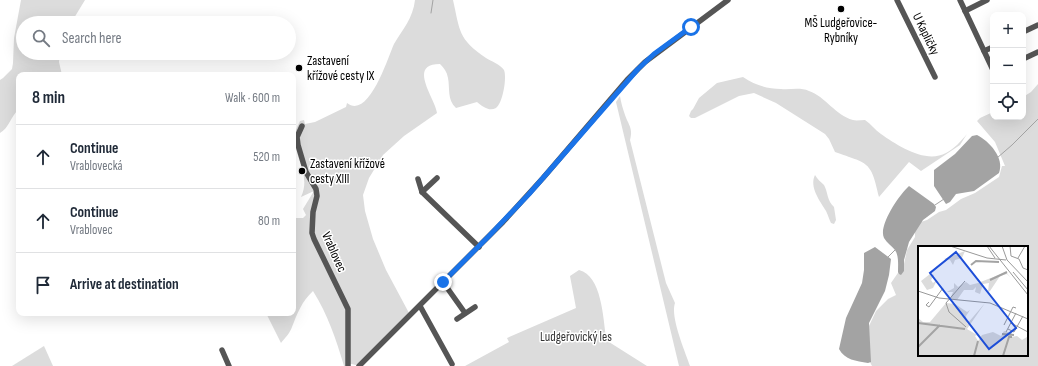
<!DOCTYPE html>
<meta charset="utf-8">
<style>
:root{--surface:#fff;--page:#f2f2f3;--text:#1f2937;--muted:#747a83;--line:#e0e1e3}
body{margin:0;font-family:"Sofia Sans Condensed",sans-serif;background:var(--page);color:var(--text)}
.controls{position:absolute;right:12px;top:12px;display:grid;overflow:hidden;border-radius:8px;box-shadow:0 4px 16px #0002}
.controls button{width:36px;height:36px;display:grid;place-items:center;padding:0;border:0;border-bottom:1px solid var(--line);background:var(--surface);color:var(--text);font:20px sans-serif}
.stop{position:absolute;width:12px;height:12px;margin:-9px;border:3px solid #1a73e8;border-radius:50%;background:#fff}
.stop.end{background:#1a73e8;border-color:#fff;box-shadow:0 1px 4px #0008}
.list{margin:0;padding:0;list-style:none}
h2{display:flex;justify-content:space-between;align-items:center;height:52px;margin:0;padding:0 16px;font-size:17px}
h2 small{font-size:13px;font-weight:400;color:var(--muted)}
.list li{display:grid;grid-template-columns:26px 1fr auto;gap:12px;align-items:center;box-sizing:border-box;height:64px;padding:0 16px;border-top:1px solid var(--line)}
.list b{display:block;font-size:15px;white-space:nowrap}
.list p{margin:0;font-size:13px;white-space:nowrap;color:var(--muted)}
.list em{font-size:13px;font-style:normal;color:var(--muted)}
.icon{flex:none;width:22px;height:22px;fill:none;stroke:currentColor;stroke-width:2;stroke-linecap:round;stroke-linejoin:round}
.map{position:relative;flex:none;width:1038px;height:366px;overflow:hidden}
.search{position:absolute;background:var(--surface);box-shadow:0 4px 16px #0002;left:16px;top:16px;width:280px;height:44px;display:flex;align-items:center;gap:10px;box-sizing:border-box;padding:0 14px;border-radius:22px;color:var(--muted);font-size:15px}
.panel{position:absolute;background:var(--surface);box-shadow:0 4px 16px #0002;left:16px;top:72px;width:280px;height:244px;border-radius:8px}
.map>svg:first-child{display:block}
.green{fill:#dcdcdc;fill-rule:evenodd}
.water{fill:#a3a3a3}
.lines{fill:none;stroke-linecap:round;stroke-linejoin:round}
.stream{stroke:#a3a3a3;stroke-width:1}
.minor{stroke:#555;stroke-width:5.5}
.route{stroke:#1a73e8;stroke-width:5}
.poi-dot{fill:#000;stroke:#fff;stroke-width:1.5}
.labels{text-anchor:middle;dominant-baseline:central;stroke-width:3;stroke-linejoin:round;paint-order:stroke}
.poi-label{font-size:13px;fill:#000;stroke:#fff;text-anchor:start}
.street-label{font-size:13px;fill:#000;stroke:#fff}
.park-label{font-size:13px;fill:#333;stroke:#fff}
.inset-river{fill:none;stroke:#a3a3a3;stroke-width:2}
.inset-road{fill:none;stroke:#999;stroke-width:1}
.view{fill:#1d4ed8;fill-opacity:0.15;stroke:#1d4ed8;stroke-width:2}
.inset-edge{fill:none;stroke:#000;stroke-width:2}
</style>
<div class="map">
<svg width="1038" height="366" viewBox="0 0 1038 366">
<rect width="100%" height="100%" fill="#fff"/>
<g class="green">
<path d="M21,0H85L71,23H23V53H60L59,62L62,75H19V109C11,116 9,128 0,133V80L3,78L12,69L13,63L14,38Z"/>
<path d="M415,0H453C460,31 458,39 486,58C491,61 501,65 504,70C507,77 503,103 496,108C489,112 482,106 477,102L456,108C447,100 450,88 448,78C447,72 444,68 440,64C407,64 435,98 437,113L404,136L383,155L369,178L363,195L365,211L373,239L386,270L409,313L356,365L347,363V366H344C336,339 328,315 313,291C302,301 297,314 292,327C290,333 285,338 281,343L266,313H293V218H303L306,215L303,209L314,191L301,197C312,174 292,156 295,133C296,129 298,125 300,121L304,120L305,124L315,122L346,107L347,103C369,120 388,57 394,44C403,29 413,18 415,0Z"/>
<path d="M743,77C755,85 767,89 781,89C790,90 800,87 809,91C826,97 835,115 853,120C856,121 861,120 865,120C871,124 875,130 881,134C898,146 926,164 946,153C954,149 961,141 967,134L960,145L921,171L909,162L879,197C871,160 868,164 835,152L829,139L825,134L776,103L754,93L739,96L695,118H691L689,116L691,111L693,109L699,98L717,83Z"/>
<path d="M1038,84V366H872L869,360V326L876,311L888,299L896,295L891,283L904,264L907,250L915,237V231L921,222L927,220L939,212L946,210L961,199L975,193L999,177L1002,166H1005L995,142L977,121L980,118L993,112V117H1023V97L1031,92ZM919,247H1027V355H919Z"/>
<path d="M620,96C621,103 623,109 625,115C629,126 633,128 630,140L666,283L675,303C670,317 685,351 690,366H679L616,102Z"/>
<path d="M815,175C817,179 821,182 824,185C828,192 827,201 834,207L836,220L834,224L831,223C829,219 828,215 826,211C820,201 809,187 815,175Z"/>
<path d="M579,270C602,276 603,318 606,337L609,342L647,366H465L509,342L507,338L576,308L570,276Z"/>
<path d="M44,346L53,366H12Z"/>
</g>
<g class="water">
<path d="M977,135C989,141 1005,158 999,173L974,191L956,194L950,202L946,204L934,186V170L955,154L972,136Z"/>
<path d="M909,186L934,204L936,207L935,211L923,220L909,242L904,260V271L901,275L899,274L898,272C898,265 899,256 895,250C892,246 887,243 884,238C878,226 899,195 909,186Z"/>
<path d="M875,247L891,259L889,275L885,291L869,323L871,362L868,363C856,361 845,360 839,349L846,318L862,283L864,270V253Z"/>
</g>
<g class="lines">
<g class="stream">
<path d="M431,13L433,0"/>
<path d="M997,158L1012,145L1038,119"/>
<path d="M935,205L944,199"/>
<path d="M888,257L895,250"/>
</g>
<g class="minor">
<path d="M897,0L935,77"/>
<path d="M960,0L993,70"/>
<path d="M965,11L987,0"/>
<path d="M1023,32L1038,25"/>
<path d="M984,51L993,47"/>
<path d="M1023,59L1038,52"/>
<path d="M302,126L297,137L298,145L306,172L316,189L317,196L313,212L312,233L314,239L348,309V366"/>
<path d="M418,179L422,192L479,247"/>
<path d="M422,192L437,178"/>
<path d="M443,282L465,313"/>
<path d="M420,306L452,364"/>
<path d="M457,319L475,307"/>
<path d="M222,350L229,366"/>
<path d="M359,366L503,222L543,178L627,80L645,62L728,0"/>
</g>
</g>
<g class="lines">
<path class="route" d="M443,282L489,236L529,194L638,69L654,54L691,27"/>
</g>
<g class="poi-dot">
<circle cx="841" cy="9" r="4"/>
<circle cx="299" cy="68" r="4"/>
<circle cx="302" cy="171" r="4"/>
</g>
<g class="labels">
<g class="poi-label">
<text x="841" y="23" text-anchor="middle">MŠ Ludgeřovice-<tspan x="841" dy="15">Rybníky</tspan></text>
<text x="307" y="61">Zastavení<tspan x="307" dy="15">křížové cesty IX</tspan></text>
<text x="310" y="164">Zastavení křížové<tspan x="310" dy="15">cesty XIII</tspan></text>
</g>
<g class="street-label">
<text transform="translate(926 34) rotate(64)">U Kapličky</text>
<text transform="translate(334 252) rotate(66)">Vrablovec</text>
</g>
<g class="park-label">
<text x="576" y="337">Ludgeřovický les</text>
</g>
</g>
<g transform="translate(918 246)">
<rect width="110" height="110" fill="#fff"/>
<path d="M47,5L44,12L37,14L35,19L32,14L26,13ZM88,26L93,32L89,28L82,30L72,45L70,46L71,37L65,38L62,48L57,46L58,41L55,44H46L39,54L32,53L35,46H29L36,42V37L40,41L48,36L52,39L60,37ZM12,28L16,29L13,34L15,37L19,34L15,42L9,44L3,35ZM28,57L37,58L49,66L52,64L48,70L49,78L67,57L49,83L59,89L57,90L60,95L64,89L75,86L83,90L86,85L94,87L93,91L99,90L104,94L109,91L110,110H0V72L5,76H12Z" fill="#dcdcdc"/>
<path class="inset-river" d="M53,19L58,15L81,16M72,34L89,26M0,77L47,83M84,88L96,89M0,101L22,79M56,110L60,95M85,110L91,91H94"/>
<path class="inset-road" d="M32,0L69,12L88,14M69,0L77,12M71,0L110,49M84,0L89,14L110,36M92,0L93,10L101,13L105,22L110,24M100,12L107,0M95,26L110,44M0,45L21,52L72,57L110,73M11,56L8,59L11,61L25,42M28,57L31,66L48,81M28,57L47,35M93,77L110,86M86,79L95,61L98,62M90,83L96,86L105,70M88,86L98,67"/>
<path class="view" d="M38,6L98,82L71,103L12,27Z"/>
<rect width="110" height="110" class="inset-edge"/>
</g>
</svg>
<div class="controls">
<button>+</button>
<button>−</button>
<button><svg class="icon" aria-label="locate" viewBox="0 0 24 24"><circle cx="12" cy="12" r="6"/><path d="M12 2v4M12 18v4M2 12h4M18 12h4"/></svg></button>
</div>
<div class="stop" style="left:691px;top:27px"></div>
<div class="stop end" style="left:443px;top:282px"></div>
<div class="search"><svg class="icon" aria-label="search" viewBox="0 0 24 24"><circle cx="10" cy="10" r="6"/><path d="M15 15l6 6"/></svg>Search here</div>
<section class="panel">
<h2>8 min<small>Walk · 600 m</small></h2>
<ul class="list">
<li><svg class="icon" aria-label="ahead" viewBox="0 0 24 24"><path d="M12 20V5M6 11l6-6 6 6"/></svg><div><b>Continue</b><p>Vrablovecká</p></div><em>520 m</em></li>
<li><svg class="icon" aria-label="ahead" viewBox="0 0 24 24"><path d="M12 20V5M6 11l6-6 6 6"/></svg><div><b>Continue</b><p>Vrablovec</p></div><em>80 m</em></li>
<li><svg class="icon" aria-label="arrive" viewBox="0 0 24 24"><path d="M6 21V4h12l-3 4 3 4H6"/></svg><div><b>Arrive at destination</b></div></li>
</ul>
</section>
</div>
